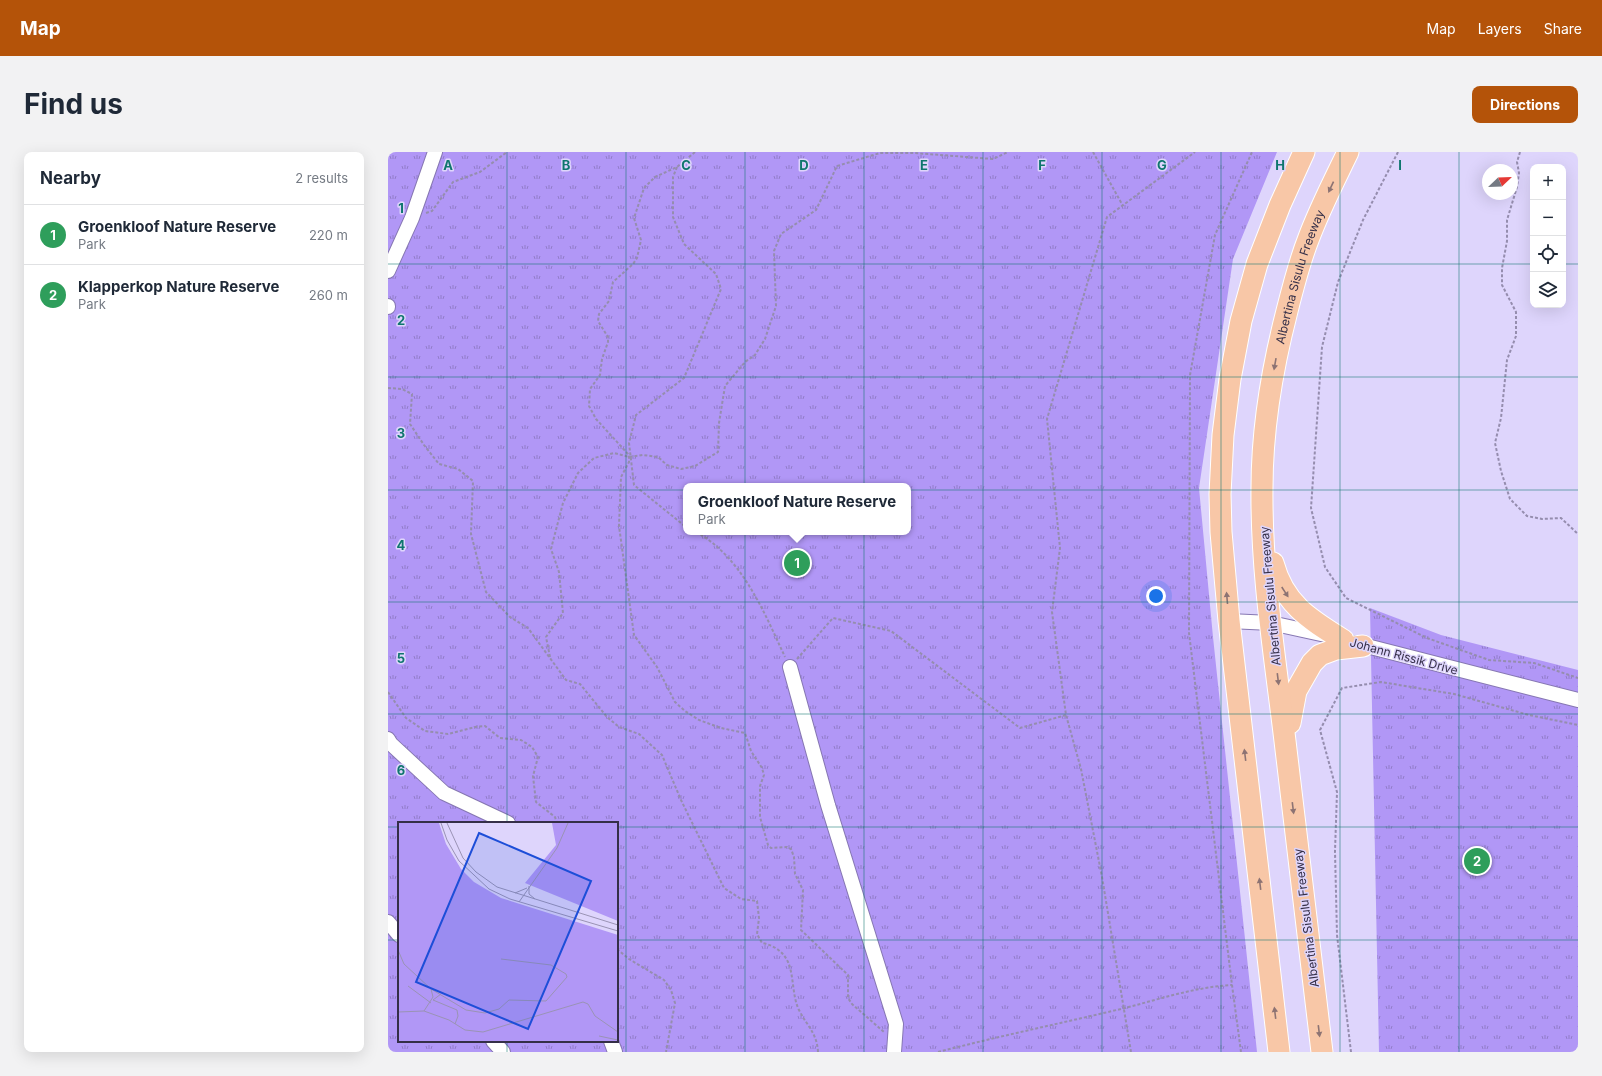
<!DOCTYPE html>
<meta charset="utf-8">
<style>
:root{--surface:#fff;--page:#f2f2f3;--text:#1f2937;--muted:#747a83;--line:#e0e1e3;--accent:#b45309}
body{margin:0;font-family:Inter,sans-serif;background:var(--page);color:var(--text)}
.controls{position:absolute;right:12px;top:12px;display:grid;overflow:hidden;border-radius:8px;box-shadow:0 4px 16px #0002}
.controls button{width:36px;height:36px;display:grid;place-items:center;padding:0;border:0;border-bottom:1px solid var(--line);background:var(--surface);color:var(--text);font:20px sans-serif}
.compass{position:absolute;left:1094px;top:12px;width:36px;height:36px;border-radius:50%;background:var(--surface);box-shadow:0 4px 16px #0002;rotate:67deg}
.you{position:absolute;left:768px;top:444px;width:14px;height:14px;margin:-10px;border:3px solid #fff;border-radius:50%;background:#1a73e8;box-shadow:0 0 0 6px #1a73e833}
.badge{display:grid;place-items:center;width:26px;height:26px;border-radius:50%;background:var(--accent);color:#fff;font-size:13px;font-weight:700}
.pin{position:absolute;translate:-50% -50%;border:2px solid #fff;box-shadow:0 1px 4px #0006}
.popup{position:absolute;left:295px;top:331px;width:228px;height:52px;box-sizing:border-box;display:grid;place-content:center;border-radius:8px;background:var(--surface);filter:drop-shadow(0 1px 3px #0005);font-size:13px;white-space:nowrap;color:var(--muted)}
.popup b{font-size:15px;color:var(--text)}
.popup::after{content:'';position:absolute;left:50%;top:100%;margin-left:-8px;border:8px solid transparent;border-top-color:var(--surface)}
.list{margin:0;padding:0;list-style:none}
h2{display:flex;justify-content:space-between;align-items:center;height:52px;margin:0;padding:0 16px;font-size:17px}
h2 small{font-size:13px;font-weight:400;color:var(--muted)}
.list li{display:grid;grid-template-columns:26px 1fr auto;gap:12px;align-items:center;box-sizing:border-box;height:60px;padding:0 16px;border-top:1px solid var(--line)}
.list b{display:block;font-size:15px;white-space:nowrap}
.list p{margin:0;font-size:13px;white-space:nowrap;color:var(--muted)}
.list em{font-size:13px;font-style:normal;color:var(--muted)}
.icon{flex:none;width:22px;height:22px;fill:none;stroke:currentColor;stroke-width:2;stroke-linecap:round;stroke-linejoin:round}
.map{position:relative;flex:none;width:1190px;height:900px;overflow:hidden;border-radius:8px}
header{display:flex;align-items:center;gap:24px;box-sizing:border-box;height:56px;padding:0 20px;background:var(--accent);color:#fff}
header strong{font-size:19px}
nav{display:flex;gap:22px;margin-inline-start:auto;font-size:14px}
.intro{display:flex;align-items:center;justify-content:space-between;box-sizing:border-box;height:96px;padding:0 24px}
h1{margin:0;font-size:28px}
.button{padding:10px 18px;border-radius:8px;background:var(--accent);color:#fff;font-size:14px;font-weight:700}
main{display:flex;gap:24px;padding:0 24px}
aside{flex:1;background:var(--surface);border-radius:8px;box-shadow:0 4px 16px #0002}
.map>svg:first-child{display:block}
.park{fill:url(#park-tufts);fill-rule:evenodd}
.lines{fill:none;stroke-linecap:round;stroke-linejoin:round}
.minor-casing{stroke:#8677b2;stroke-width:16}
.highway-casing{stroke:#fff;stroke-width:23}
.path{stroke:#958dae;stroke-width:2;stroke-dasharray:3 2;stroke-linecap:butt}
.minor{stroke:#fff;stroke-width:14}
.highway{stroke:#f8c7a7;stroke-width:21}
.oneway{fill:#8d7373}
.grid{fill:none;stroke:#0f766e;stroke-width:1;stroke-opacity:0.55}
.labels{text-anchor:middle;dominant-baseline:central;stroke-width:3;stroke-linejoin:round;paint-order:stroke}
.street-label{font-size:12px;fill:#352f48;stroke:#ded5fc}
.inset-road{fill:none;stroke:#9a93b4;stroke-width:1}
.view{fill:#1d4ed8;fill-opacity:0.15;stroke:#1d4ed8;stroke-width:2}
.inset-edge{fill:none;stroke:#352f48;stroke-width:2}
.grid-label{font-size:13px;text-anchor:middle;font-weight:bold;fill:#0f766e;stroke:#ded5fc;stroke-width:3;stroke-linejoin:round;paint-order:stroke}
</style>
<header>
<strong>Map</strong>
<nav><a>Map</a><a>Layers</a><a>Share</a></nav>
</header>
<div class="intro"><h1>Find us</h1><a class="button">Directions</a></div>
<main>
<aside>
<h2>Nearby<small>2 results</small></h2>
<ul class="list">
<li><span class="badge" style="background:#2e9e5b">1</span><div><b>Groenkloof Nature Reserve</b><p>Park</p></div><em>220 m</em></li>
<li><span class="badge" style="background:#2e9e5b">2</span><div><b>Klapperkop Nature Reserve</b><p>Park</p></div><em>260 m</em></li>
</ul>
</aside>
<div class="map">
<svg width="1190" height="900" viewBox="0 0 1190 900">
<defs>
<pattern id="park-tufts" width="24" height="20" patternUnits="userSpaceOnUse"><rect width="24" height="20" fill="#b197f6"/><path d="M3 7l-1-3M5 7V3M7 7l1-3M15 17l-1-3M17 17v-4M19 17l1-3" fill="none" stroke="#917cc9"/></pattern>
</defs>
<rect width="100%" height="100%" fill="#ded5fc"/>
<g class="park">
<path d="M0,0H889L845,107L811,336L825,485L869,900H0ZM298,334H520V380H298ZM11,671H229V889H11Z"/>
<path d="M982,456L1053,483L1190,518V900H991Z"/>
</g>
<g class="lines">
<defs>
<g id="minor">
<path d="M0,119L24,66L47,0"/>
<path d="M0,154V155"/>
<path d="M841,469L883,471L942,484"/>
<path d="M967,491L1190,548"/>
<path d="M402,515L440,653L508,872L506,900"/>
<path d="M0,587L3,592L56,641L120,671"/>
<path d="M0,770L11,783"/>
<path d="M105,889L115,900"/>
<path d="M223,889L227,900"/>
</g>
<g id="highway">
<path d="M885,411C896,452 921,467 955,488"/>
<path d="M902,571L908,539L924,511L932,503L948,497L975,494"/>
<path d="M891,900L841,469L833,380L832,342L835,283L842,227L853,169L869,112L892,53L916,0"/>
<path id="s1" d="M934,900C921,796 909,692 897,589C887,505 873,421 874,336C874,276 884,217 899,159C905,135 911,111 920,88C931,58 946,29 960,0"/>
</g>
</defs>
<use href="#minor" class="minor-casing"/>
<use href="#highway" class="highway-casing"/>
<g class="path">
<path d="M307,0L289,15L267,25L256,36L246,66L253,88L249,106L245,112L225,130L221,149L211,162L210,169L220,185V190L214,207L212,223L202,237L201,254L208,267L241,303V310L233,325L231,374L246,483L269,515L287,550L297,559L311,568L333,576L357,581L363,599L374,616L376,623L372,634V665L380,693L383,696L399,695L403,697L406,705L407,722L415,738L413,778L460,823V846L464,852L496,880"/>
<path d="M705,0L735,54"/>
<path d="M1010,0L975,68L950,130L934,195L923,356L937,415L958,446L1039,486L1101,508L1146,511L1190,526"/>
<path d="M1132,0L1129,10L1131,21L1129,35L1119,68V89L1114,116V133L1128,160V184L1119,208L1113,266L1107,291L1113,319L1122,347L1139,364L1154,367L1173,366L1190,382"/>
<path d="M289,15L285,25V65L296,92L328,122L333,137L296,226L248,263L241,291L246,333L298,375"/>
<path d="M38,61L44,59L65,30L92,20L119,0"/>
<path d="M0,236L14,237L24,242L22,272L36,293L51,312L70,317L85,329L83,382L98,440L122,465L140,476L178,528L192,532L219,565L231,575L251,582L274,603L293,648L336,736L353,747L369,749L371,766L369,782L374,791C385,793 395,799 400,810C406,823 404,844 411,858C419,874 429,881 430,900"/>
<path d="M308,380C354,405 376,460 397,505"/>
<path d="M162,505L158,485L175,461L171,420L163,397L175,351L190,321L206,306L226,301L241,305L255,303L270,305L279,313L293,317L307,314L330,300L331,271L337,234L357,210L367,203L377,187L388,154L386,99L393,82L428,58L449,14L492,1H526L605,7L620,0"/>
<path d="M409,507L445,466L503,479L632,576L678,563"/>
<path d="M0,540L18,566L37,579L60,582L87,575L97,574L112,586L133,588L144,595L150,605L145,624L148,650L167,665L169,671"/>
<path d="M229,797L241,807L276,828L283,838L287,851L278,900"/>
<path d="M550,900C612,884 674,871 737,856C772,847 807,835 844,833"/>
<path d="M743,900L714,725L693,617L678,563L664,460L672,396L659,267L719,65L807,0"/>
<path d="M853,900L844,833L801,481L802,223L827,83L864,0"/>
<path d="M963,900L949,783L947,699L949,640L932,578L954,536L993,530L1066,542L1141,563L1190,573"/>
</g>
<use href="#minor" class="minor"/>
<use href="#highway" class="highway"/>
</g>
<defs><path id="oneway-solid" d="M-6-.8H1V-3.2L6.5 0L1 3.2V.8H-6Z"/></defs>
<g class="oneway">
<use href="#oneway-solid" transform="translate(943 35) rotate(115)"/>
<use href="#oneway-solid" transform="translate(887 212) rotate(100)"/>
<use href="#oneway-solid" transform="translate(897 440) rotate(57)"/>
<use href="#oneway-solid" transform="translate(839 446) rotate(-95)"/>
<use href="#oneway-solid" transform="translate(890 527) rotate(83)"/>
<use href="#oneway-solid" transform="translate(857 603) rotate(-97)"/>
<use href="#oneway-solid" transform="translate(905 656) rotate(83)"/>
<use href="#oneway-solid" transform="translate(872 732) rotate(-97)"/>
<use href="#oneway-solid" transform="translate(887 861) rotate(-97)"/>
<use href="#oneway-solid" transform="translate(931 879) rotate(83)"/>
</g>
<path class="grid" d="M119,0V671M238,0V900M357,0V900M476,0V900M595,0V900M714,0V900M833,0V900M952,0V900M1071,0V900M0,112H1145M1175,112H1190M0,225H1190M0,338H1190M0,450H1190M0,562H1190M0,675H11M229,675H1190M0,788H11M229,788H1190M119,889V900"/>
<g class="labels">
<g class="street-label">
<text stroke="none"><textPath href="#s1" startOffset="783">Albertina Sisulu Freeway</textPath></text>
<text transform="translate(882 444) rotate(-95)">Albertina Sisulu Freeway</text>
<text transform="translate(1016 504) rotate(15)">Johann Rissik Drive</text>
<text transform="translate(918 766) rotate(-97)">Albertina Sisulu Freeway</text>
</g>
</g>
<g transform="translate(10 670)">
<rect width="220" height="220" fill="#ded5fc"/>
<path d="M0,1H41L48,22L63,47L76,60L103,76L220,113V219H0ZM154,1H220V99L127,61L158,23Z" fill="#b197f6"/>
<path class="inset-road" d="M43,1L49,18L61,39L91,67L112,77L220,109M49,1L65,36L78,50L99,65L220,103M131,64V72L137,77M117,71L129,66M121,80L159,26L170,1M0,128L6,142L33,167L35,175L26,189L0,190M10,164L33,181M33,167L68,188L87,191L101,187L111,178L148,179L169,155L168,152L153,143L103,137M43,172L35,178L59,188L60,194L57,202M26,189L51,198L67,208L85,210L185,180L190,182L197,194L220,210M201,214L220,218"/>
<path class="view" d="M81,11L193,59L130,207L18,160Z"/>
<rect width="220" height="220" class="inset-edge"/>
</g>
<g class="grid-label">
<text x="60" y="18">A</text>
<text x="178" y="18">B</text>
<text x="298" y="18">C</text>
<text x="416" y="18">D</text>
<text x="536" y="18">E</text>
<text x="654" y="18">F</text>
<text x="774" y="18">G</text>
<text x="892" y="18">H</text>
<text x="1012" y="18">I</text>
<text x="13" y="61">1</text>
<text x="13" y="173">2</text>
<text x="13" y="286">3</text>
<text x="13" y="398">4</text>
<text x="13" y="511">5</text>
<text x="13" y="623">6</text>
</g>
</svg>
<div class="controls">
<button>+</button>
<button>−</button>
<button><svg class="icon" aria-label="locate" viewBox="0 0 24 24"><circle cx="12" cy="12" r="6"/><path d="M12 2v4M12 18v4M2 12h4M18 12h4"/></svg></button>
<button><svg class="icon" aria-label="layers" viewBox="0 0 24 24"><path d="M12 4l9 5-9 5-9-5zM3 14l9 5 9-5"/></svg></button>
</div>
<svg class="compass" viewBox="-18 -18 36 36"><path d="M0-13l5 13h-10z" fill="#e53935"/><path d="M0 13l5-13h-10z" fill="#747a83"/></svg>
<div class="you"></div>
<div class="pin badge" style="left:409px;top:411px;background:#2e9e5b">1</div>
<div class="popup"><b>Groenkloof Nature Reserve</b>Park</div>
<div class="pin badge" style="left:1089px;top:709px;background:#2e9e5b">2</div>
</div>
</main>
